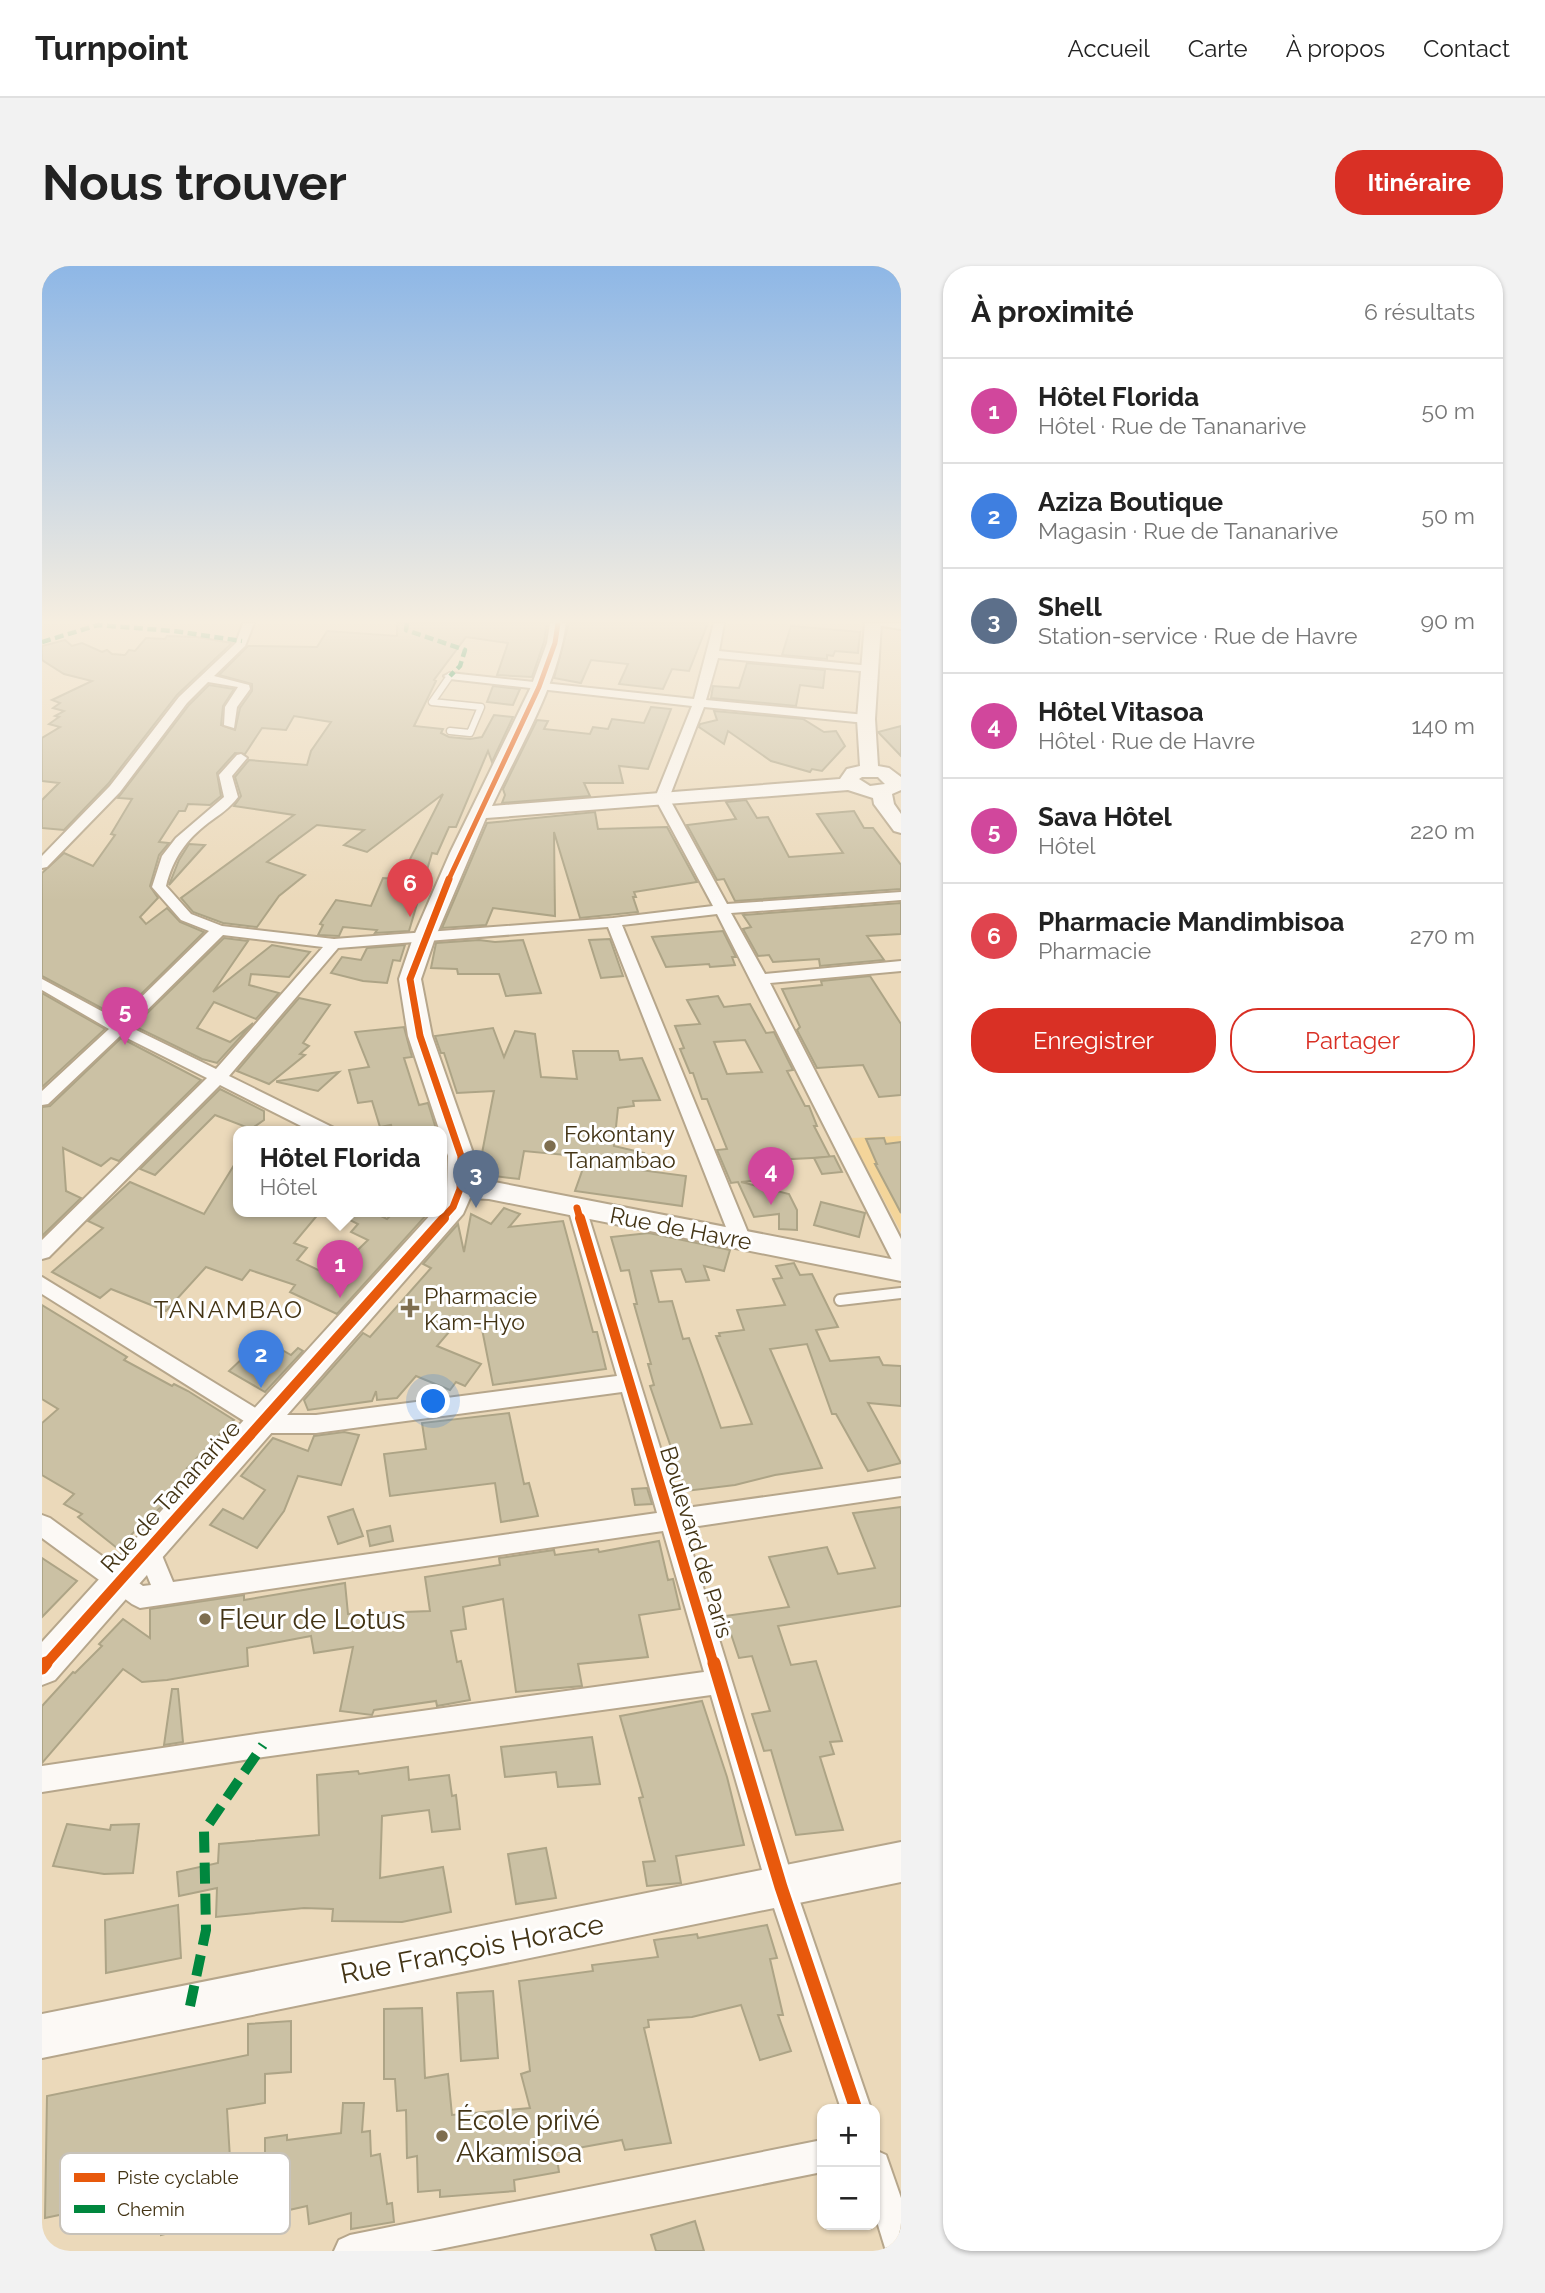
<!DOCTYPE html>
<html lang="fr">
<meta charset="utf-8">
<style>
:root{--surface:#fff;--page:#f2f2f2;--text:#222;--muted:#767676;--line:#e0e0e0;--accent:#d93025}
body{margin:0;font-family:Raleway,sans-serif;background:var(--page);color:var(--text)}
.controls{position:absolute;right:21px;bottom:21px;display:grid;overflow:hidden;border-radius:14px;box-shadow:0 2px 5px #0004}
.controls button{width:63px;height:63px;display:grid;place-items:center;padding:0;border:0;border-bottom:2px solid var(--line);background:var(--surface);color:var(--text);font:35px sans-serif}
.you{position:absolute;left:392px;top:1136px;width:24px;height:24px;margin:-18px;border:5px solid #fff;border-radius:50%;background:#1a73e8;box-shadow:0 0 0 10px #1a73e833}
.badge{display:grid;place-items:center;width:46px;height:46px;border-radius:50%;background:var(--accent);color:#fff;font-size:23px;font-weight:700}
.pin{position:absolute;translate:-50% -58px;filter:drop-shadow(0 2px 4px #0008)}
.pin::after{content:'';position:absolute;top:37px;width:24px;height:21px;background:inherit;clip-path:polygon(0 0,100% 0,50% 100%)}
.popup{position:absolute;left:191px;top:860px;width:214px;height:91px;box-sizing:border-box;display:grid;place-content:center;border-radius:14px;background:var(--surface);filter:drop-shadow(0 2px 5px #0005);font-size:23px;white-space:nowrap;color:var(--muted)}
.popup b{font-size:26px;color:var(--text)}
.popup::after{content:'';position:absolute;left:50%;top:100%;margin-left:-14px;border:14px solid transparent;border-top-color:var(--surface)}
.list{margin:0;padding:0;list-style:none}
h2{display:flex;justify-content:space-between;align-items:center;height:91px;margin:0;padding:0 28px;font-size:30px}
h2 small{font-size:23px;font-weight:400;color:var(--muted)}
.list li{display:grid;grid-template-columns:46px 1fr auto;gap:21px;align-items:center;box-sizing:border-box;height:105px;padding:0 28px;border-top:2px solid var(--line)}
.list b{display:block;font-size:26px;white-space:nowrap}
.list p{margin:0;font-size:23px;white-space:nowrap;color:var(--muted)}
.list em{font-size:23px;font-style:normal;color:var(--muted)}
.actions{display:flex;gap:14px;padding:21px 28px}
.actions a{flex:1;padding:16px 0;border:2px solid var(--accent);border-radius:28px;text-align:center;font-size:24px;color:var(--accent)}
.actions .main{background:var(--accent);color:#fff}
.map{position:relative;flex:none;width:859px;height:1985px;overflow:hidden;border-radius:28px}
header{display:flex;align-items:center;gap:42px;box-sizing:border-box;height:98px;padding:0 35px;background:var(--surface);border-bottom:2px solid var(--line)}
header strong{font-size:33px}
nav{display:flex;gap:38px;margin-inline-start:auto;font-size:24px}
.intro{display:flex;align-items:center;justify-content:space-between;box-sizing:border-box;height:168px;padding:0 42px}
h1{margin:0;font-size:49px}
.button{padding:18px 32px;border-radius:28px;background:var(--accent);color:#fff;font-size:24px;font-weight:700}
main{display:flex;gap:42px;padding:0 42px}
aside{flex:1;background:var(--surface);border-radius:28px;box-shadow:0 2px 5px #0004}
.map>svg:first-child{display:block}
.built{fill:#f4d59a}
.building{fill:#cbc1a4;stroke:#ada486;stroke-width:2;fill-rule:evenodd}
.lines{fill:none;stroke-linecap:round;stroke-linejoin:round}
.lane-far1-casing{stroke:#b6a68b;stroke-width:9}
.lane-casing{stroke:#b6a68b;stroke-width:14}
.street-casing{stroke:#b6a68b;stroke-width:4}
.secondary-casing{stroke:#b6a68b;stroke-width:4}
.lane-far1{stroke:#fcf9f5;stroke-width:6}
.lane{stroke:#fcf9f5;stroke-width:10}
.street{fill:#fcf9f5;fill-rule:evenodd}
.secondary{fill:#fcf9f5;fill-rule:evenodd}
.quiet-far1{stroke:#00873e;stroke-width:4.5;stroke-dasharray:9 4.5;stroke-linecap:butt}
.quiet{stroke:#00873e;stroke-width:10;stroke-dasharray:21 10;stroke-linecap:butt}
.cycleway-far3-casing{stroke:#fff;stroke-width:8}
.cycleway-far2-casing{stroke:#fff;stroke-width:10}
.cycleway-far1-casing{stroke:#fff;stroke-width:14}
.cycleway-casing{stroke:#fff;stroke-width:18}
.cycleway-far3{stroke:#e8590c;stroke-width:5}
.cycleway-far2{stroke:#e8590c;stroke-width:7}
.cycleway-far1{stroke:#e8590c;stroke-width:10}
.cycleway{stroke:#e8590c;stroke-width:13}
.poi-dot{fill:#7e6e4f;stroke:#fff;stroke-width:2.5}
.labels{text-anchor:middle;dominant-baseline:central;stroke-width:6;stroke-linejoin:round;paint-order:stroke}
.poi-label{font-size:23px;fill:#433415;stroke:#fff;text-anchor:start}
.street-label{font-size:23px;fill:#433415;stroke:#fff}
.neighbourhood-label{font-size:24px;letter-spacing:2px;fill:#433415;stroke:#fff}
.near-poi-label{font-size:28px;fill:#433415;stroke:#fff;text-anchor:start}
.near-street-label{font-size:28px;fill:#433415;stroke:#fff}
.key{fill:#fff;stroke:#c7c2b9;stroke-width:2}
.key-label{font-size:19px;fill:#433415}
</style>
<header>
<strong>Turnpoint</strong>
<nav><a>Accueil</a><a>Carte</a><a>À propos</a><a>Contact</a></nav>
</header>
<div class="intro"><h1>Nous trouver</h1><a class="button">Itinéraire</a></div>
<main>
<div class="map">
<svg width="859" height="1985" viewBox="0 0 859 1985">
<rect width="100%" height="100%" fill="#ebd9ba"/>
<path class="built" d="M859,870V966L809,872Z"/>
<g class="building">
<path d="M355,357H505L502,376L490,411L455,409L466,377L424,371L392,414L394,415L372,460L401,463L399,467L407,471L428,473L440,471L452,449L471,451L450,496L446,485L414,561H407L395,588L390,587L367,665L333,667L335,664L301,661L297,670L276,669L281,659L278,658L294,634L329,640L341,612L358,613L401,528L325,586L302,579L322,564L275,559L225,596L263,609L237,630L215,661L181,657L151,646L139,632L252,549L192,540L199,530L193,511L207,494L265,499L269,485L289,456L252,450L244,464L220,462L203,488L193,487L175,507L179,530L168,539L146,538L143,545H137L117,576L127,577L117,589L108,620L116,632L98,651L104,658L125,642L138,656L162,666L76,751L0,710V607L22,587L51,600L73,569L69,568L90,533L76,532L147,439L167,419L192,423L181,440L179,459L193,464L198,442L210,425V418L177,409L206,380L275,381L285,365L355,370Z"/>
<path d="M527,357H666L647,405L630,403L621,423L577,418L586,398L549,394L539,417L512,412Z"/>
<path d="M749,360L818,366L816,387L793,385L791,390L785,389V393L740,389Z"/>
<path d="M125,370L155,371L190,377L135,429L66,518L22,564L0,562V534L17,517L0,515V472L18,461L7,458L17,451L13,450L22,445L11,442L18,437L10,434L50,415L22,408L0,394V380L23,374L30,380L40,377L60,386L65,384L70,388L83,389L87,384L93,385L104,372L123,373Z"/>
<path d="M705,397L783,404L781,422L758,419L754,440L669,432L671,420L697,422Z"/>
<path d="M451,420L478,423L471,439L445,436Z"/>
<path d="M609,441L629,443L606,503L577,500L581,517H542L548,530L460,537L463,529L461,523L495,454L506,455L502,463L548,468L551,461L566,463L570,453L602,457Z"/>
<path d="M672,445L761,453L782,466L794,465L803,480L780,505L770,503L768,506L729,495L686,465L682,478L657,461L658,458L675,454Z"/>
<path d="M859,460V490L836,466Z"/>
<path d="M704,534L715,552L726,551L747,591L801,587L775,548L812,545L822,562H831L859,599V623L693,635L682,613L675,614L645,559L694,553L684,536Z"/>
<path d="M553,546L556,563L625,561L655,616L592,626L594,631H591L596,646L538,652L512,566L513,650L451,642L444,659L400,662L445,557Z"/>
<path d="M147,578L163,579L127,619L137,594Z"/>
<path d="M859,637V668L825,670L842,694L778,700L777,693L731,696L727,689L716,690L701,663L709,661L701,649Z"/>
<path d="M681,665L694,691H690L693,699L668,701L667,698L624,701L610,671Z"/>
<path d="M182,672L206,675L171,726L230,679L268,686L247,711L209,708L207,719L237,727L214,753L172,736L155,762L188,776L211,757L175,797L160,793L92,760Z"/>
<path d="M568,673L581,710L559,712L547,674Z"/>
<path d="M437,674L453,676L481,674L499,727L464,730L457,708H416L415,703L389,702L394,677Z"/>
<path d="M363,679L358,695L351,694L345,717L321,715L289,707L300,691L319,694L325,682Z"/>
<path d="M828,710L859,758V829L837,831L821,799L775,802L755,764L758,761L740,723L780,719L779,715Z"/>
<path d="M0,727L63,763L0,821Z"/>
<path d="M676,730L682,741L708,738L724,767L732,766L751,804L745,805L763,840H767L775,860H772L788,891L732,894L740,912L699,916L747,928L755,944V964L737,963V948L712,951L696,916L689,917L675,884L685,883L665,833H660L651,807H648L638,783L642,782L633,760L658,758L645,734ZM703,774L720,806L685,808L672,776Z"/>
<path d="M257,732L288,739L261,777L267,780L258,788L263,789L227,818L195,805Z"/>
<path d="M362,761L370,791L362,792L377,839L386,837L395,866H351L349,859L338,861L330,835L316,837L307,804L327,801L313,766Z"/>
<path d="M451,762L462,791L473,765L493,768L499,811L535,813L531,785H576L578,794L600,792L618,834L591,835L592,840L576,842L572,880L602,887L598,904L644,910L640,940L533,925L545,891L482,885L477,913L436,908L452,825L415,827L402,787H399L393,770Z"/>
<path d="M79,772L159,814L77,895L69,892L59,900L21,882L24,925L39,932L0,970V841L8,840Z"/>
<path d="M297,806L276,825L235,816V815Z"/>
<path d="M178,823L222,845V854L209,863L173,849L113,909L98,903Z"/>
<path d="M842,872L844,878L859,876V947L833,898H835L824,873Z"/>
<path d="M792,890L800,906L780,908L772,892Z"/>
<path d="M197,891V946H278L252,977L265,982L255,994L289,1010L326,974L309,966L316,958L292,946H331L345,953L352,946H387L295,1048L248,1026L253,1019L208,1004L200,1014L164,1001L124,1045L69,1023L58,1032L10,1006L61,962L46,955L88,916L162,948Z"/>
<path d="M779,936L823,947L817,971L772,959Z"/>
<path d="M462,942L478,948L467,961L521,955L551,1066H555L564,1103L451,1119L440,1063L418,1053L395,1080L439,1098L423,1120L414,1116L408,1124L374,1110L355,1132L335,1134L334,1125L330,1135L266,1144L262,1134L321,1067L328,1071L389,1002L381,998L416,958L422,986L429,948L449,958Z"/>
<path d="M607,967L688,984L682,1005L662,1000L667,1014L644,1016L639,1003L609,1005L617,1036L630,1035L641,1073L647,1072L679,1162L710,1158L674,1070H678L677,1067L702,1064L695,1044L743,1039L731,1013L740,1012L734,1000L752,997L758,1009L770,1008L796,1061L774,1064L788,1095L837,1091L841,1099L859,1100V1140L826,1137L859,1197L826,1205L794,1148H790L765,1078L728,1083L780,1202L733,1209L693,1219L644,1225L608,1120L612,1119L606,1098H609L592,1038H595L587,1004L579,1005L569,971Z"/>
<path d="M0,1039L85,1091L82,1094L130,1120L132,1118L146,1125L192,1154L145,1202L151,1206L118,1242L75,1282L36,1251L40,1248L22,1238L32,1228L0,1209V1157L16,1143L0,1133Z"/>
<path d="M221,1073L249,1089L256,1082L261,1085L223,1126L187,1105Z"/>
<path d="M467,1147L482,1218L487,1217L496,1250L459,1256L453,1217L348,1230L342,1188L384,1183L380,1157Z"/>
<path d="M302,1166L317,1169L299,1219L256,1210L242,1245L215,1282L168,1259L181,1243L201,1253L223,1224L199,1210L231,1172L266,1185L272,1170Z"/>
<path d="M605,1222L610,1238L593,1239L590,1223Z"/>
<path d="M859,1241V1340L736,1360L749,1399L774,1395L800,1475L788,1476L792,1488L778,1491L801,1564L754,1569L729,1484L722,1485L710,1448L728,1445L710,1390L697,1392L683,1350L747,1341L727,1291L785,1281L796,1308L833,1302L811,1247Z"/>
<path d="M311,1243L321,1270L296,1278L286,1251Z"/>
<path d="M348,1260L351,1275L328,1280L325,1265Z"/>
<path d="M617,1275L626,1314L631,1313L638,1343L597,1349L606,1391L536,1398L540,1420L474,1426L461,1333L421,1341L424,1363L409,1365L415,1396L419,1395L428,1434L395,1440L394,1435L332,1444L330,1449L298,1445L311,1381L272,1387L269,1370L205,1382L206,1400L125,1414L100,1416L81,1403L0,1497V1440L31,1406L33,1407L60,1380L57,1378L81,1353L108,1372V1343L202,1329V1334L303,1317L306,1348L388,1345L383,1311L458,1299L457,1292L512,1284L513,1289L556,1283L557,1286Z"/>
<path d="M0,1292L35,1315L0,1351Z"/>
<path d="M130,1423H136L141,1476L122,1479Z"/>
<path d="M660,1435L685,1511L702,1579L634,1590L639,1617L605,1620L601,1596L613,1595L597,1532L601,1531L578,1450Z"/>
<path d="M550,1471L558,1518L516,1521L514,1506L463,1511L459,1481Z"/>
<path d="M366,1501L367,1514L407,1509L410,1530L414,1529L418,1563L390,1566L387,1544L340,1550L338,1612L401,1601L409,1646L360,1656L290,1655L291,1643L262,1642L174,1651L175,1622L137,1630L135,1606L176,1597L177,1578L277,1569L275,1509L316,1505L317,1508Z"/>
<path d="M25,1558L68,1564L69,1559L97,1558L91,1607L62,1608L11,1600Z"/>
<path d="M504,1582L514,1632L474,1638L466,1588Z"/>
<path d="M136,1639L139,1692L64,1707L63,1654Z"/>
<path d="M725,1659L735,1692L728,1693L741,1749H736L749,1785L718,1794L699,1739L650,1751L606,1754L607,1761L602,1762L629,1877L583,1884L580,1874L514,1886L517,1906L472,1914L473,1925L398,1931V1924L376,1926L375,1890L365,1892L364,1844L355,1845L353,1813H342V1743L380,1742L383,1812L406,1808L410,1849L488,1842L479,1808L488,1805L477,1715L551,1705L550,1699L616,1691L612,1674L655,1668L656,1672Z"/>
<path d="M451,1725L456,1792L419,1795L415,1727Z"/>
<path d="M249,1755V1806L223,1808V1837L185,1843L189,1909L223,1902V1872L245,1869V1874L299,1867L301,1837H322L320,1866L328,1865L329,1890L338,1888L345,1938L350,1937L352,1956L309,1963V1947L267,1958L265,1940L207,1953L206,1948L119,1969L117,1928L3,1952L5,1830L206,1789V1758Z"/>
<path d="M653,1955L662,1985H614L609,1969Z"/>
</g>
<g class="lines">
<defs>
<path id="lane-far1" d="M408,410L390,436L439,441L428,467L408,465"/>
<path id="lane" d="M798,1034L859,1027"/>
<g id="street">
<path d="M201,357H212L203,380L172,410L207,419L208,423L195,441L192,462L182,459L183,441L196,421L166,416L145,437L78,526L5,601L0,602V590L68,520L137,431L194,377Z"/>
<path d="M672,357H682L677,385L829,400L835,403L829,406L676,392L664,434L824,449L830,453L824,457L662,441L627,532L685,638L859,626V634L689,647L723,708L859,695V705L728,717L859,973V999L852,997L849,992L675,648L580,659L709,974L706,979H692L689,974L566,661L296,682L187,810L292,862L295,866H271L178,819L7,991L0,993V974L165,812L79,769L6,838L0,839V825L67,763L0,724V713L76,754L167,665L139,654L110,621L120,590L134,572L182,531L177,509L195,489L199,488L205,492L190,510L196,531C188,542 177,549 166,557C144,574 131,592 124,620L149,648L180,660L292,673L571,652L671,640L613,532L650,440L408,413L402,410L408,407L652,433ZM181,669L281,681L174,803L88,761Z"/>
<path d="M822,357H859V363Z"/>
<path d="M535,936L542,937L544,942L637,1243L859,1212V1230L643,1262L753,1621L829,1843H799L725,1621L669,1429L221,1491L0,1526V1500L221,1467L662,1406L621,1265L98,1342L90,1338L0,1272V1249L8,1252L101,1320L109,1319L94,1282L98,1275L106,1272L114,1275L131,1316L615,1247L580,1126L274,1167H221L0,1028V1011L225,1149H274L575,1110L526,942L528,937Z"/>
<path d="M780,1874V1906L388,1985H292L297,1974L308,1969Z"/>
<path d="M833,1884L844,1889L859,1932V1985H844L833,1949Z"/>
</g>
<g id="secondary">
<path d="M508,357H524C515,421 477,482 450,540L798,513L805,503L818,500L815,453L823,357H839L833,453L836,500L847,502L859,511V524L850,528L852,538L859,548V567L852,565L832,538L831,532L806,524L444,552L393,672L379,713L390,770L432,890V914L447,915L859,995V1015L447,933L428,932L421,948L13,1414L0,1419V1376L391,946H400V936L405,923L406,890L366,770L357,713L371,672L408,587L489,421L505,377ZM820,511H836L843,518L828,520L817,513Z"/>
<path d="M859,1576V1616L0,1792V1748Z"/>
</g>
</defs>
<use href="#lane-far1" class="lane-far1-casing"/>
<use href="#lane" class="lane-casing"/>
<use href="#street" class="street-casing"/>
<use href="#secondary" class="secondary-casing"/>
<use href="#lane-far1" class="lane-far1"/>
<use href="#lane" class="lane"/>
<use href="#street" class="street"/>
<use href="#secondary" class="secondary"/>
<g class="quiet-far1">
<path d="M365,357L364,364L423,384L418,400L408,410"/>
<path d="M0,376L56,359L132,365L200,375"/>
</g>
<path class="quiet" d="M148,1740L164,1664L162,1565L221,1479"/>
<defs>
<path id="cycleway-far3" d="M406,615L497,421L513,377L516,357"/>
<g id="cycleway-far2">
<path d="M535,942L538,953"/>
<path d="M400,953L411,941L418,923L419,890L378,770L368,713L407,613"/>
</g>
<g id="cycleway-far1">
<path d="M538,952L672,1399"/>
<path d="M3,1399L402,952"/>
</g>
<g id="cycleway">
<path d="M672,1397L739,1621L814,1843"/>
<path d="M0,1402L4,1397"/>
</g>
</defs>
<use href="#cycleway-far3" class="cycleway-far3-casing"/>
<use href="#cycleway-far2" class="cycleway-far2-casing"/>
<use href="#cycleway-far1" class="cycleway-far1-casing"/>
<use href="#cycleway" class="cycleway-casing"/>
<use href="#cycleway-far3" class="cycleway-far3"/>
<use href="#cycleway-far2" class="cycleway-far2"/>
<use href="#cycleway-far1" class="cycleway-far1"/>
<use href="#cycleway" class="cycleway"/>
</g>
<linearGradient id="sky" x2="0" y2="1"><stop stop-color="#8eb7e6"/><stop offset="0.56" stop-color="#f6eee0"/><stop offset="1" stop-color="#f6eee0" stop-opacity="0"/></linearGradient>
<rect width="859" height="635" fill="url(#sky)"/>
<g class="poi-dot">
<circle cx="508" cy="880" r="7"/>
<path d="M364.5 1031.5h7v7h7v7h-7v7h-7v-7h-7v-7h7z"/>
<circle cx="163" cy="1353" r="7"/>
<circle cx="400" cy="1870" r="7"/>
</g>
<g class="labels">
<g class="poi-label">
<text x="522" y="867">Fokontany<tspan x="522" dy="26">Tanambao</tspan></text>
<text x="382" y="1029">Pharmacie<tspan x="382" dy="26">Kam-Hyo</tspan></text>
</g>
<g class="street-label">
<text transform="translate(639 962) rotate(11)">Rue de Havre</text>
<text transform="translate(128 1230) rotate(-48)">Rue de Tananarive</text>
<text transform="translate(655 1276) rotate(73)">Boulevard de Paris</text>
</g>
<g class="neighbourhood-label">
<text x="187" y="1043">TANAMBAO</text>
</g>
<g class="near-poi-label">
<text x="177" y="1353">Fleur de Lotus</text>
<text x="414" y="1854">École privé<tspan x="414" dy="32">Akamisoa</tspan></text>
</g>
<g class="near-street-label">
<text transform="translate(430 1683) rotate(-11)">Rue François Horace</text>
</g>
</g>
<rect x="18" y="1887" width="230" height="81" rx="10" class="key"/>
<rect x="32" y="1907" width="31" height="9" fill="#e8590c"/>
<rect x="32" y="1939" width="31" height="8" fill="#00873e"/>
<g class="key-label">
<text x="75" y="1918">Piste cyclable</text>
<text x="75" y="1950">Chemin</text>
</g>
</svg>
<div class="controls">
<button>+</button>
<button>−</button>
</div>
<div class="you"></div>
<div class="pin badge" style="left:298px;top:1032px;background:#d1479c">1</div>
<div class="popup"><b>Hôtel Florida</b>Hôtel</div>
<div class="pin badge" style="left:219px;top:1122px;background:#3f7fe0">2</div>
<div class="pin badge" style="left:434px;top:942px;background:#5c6f8a">3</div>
<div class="pin badge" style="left:729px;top:939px;background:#d1479c">4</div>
<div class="pin badge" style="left:83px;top:779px;background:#d1479c">5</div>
<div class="pin badge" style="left:368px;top:651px;background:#e0444e">6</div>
</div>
<aside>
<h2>À proximité<small>6 résultats</small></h2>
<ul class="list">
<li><span class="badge" style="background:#d1479c">1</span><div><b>Hôtel Florida</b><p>Hôtel · Rue de Tananarive</p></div><em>50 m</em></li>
<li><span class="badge" style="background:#3f7fe0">2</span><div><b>Aziza Boutique</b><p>Magasin · Rue de Tananarive</p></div><em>50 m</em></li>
<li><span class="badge" style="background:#5c6f8a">3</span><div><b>Shell</b><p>Station-service · Rue de Havre</p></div><em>90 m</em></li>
<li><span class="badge" style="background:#d1479c">4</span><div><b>Hôtel Vitasoa</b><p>Hôtel · Rue de Havre</p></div><em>140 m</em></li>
<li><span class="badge" style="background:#d1479c">5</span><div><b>Sava Hôtel</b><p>Hôtel</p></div><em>220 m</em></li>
<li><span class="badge" style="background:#e0444e">6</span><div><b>Pharmacie Mandimbisoa</b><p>Pharmacie</p></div><em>270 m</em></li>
</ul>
<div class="actions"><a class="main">Enregistrer</a><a>Partager</a></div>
</aside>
</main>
